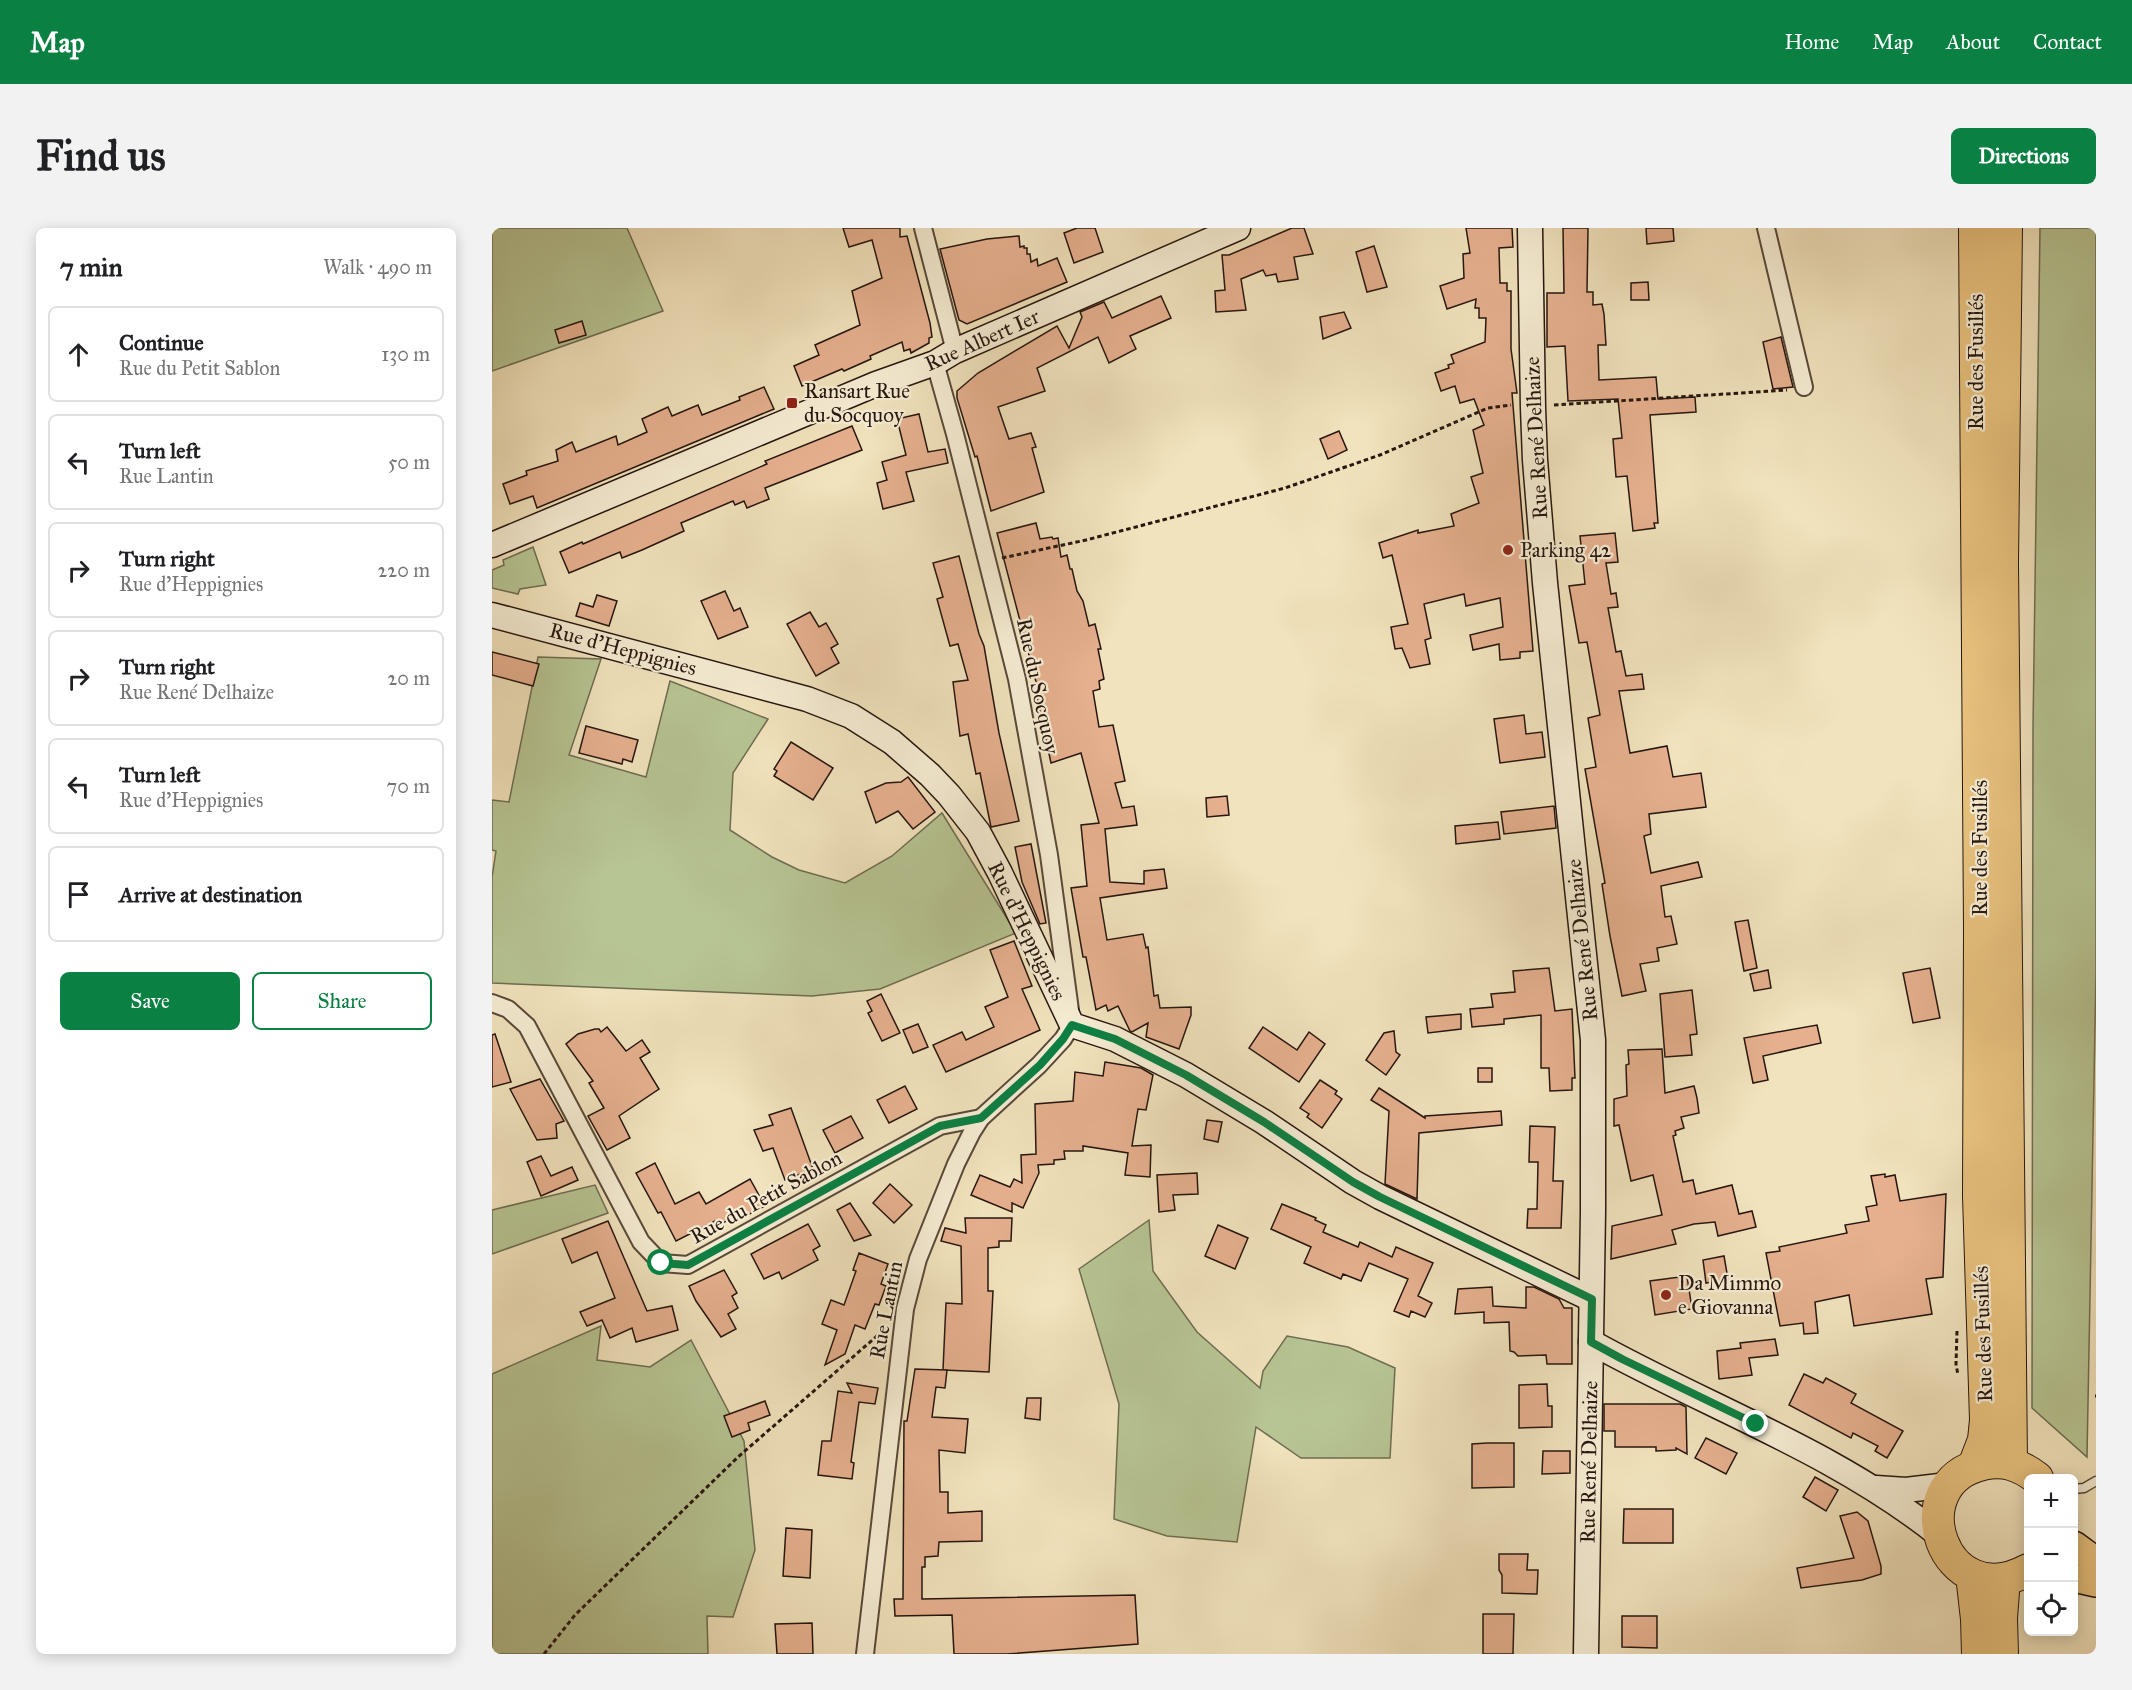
<!DOCTYPE html>
<meta charset="utf-8">
<style>
:root{--surface:#fff;--page:#f2f2f2;--text:#202124;--muted:#757577;--line:#e0e0e0;--accent:#0b8043}
body{margin:0;font-family:"IM FELL Great Primer",serif;background:var(--page);color:var(--text)}
.controls{position:absolute;right:18px;bottom:18px;display:grid;overflow:hidden;border-radius:9px;box-shadow:0 3px 15px #0003}
.controls button{width:54px;height:54px;display:grid;place-items:center;padding:0;border:0;border-bottom:2px solid var(--line);background:var(--surface);color:var(--text);font:30px sans-serif}
.stop{position:absolute;width:18px;height:18px;margin:-14px;border:4px solid #0b8043;border-radius:50%;background:#fff}
.stop.end{background:#0b8043;border-color:#fff;box-shadow:0 2px 6px #0008}
.list{margin:0;padding:0;list-style:none}
h2{display:flex;justify-content:space-between;align-items:center;height:78px;margin:0;padding:0 24px;font-size:26px}
h2 small{font-size:20px;font-weight:400;color:var(--muted)}
.list li{display:grid;grid-template-columns:39px 1fr auto;gap:18px;align-items:center;box-sizing:border-box;height:96px;margin:0 12px 12px;padding:0 12px;border:2px solid var(--line);border-radius:9px}
.list b{display:block;font-size:22px;white-space:nowrap}
.list p{margin:0;font-size:20px;white-space:nowrap;color:var(--muted)}
.list em{font-size:20px;font-style:normal;color:var(--muted)}
.actions{display:flex;gap:12px;padding:18px 24px}
.actions a{flex:1;padding:14px 0;border:2px solid var(--accent);border-radius:9px;text-align:center;font-size:21px;color:var(--accent)}
.actions .main{background:var(--accent);color:#fff}
.icon{flex:none;width:33px;height:33px;fill:none;stroke:currentColor;stroke-width:2;stroke-linecap:round;stroke-linejoin:round}
.map{position:relative;flex:none;width:1604px;height:1426px;overflow:hidden;border-radius:9px}
header{display:flex;align-items:center;gap:36px;box-sizing:border-box;height:84px;padding:0 30px;background:var(--accent);color:#fff}
header strong{font-size:28px}
nav{display:flex;gap:33px;margin-inline-start:auto;font-size:21px}
.intro{display:flex;align-items:center;justify-content:space-between;box-sizing:border-box;height:144px;padding:0 36px}
h1{margin:0;font-size:42px}
.button{padding:15px 27px;border-radius:9px;background:var(--accent);color:#fff;font-size:21px;font-weight:700}
main{display:flex;gap:36px;padding:0 36px}
aside{flex:1;background:var(--surface);border-radius:9px;box-shadow:0 3px 15px #0003}
.map>svg:first-child{display:block}
.green{fill:#b7c493;stroke:#6e6d51;stroke-width:1.5}
.building{fill:#e6b08f;stroke:#26160f;stroke-width:1.5}
.lines{fill:none;stroke-linecap:round;stroke-linejoin:round}
.lane-casing{stroke:#59493a;stroke-width:11}
.street-casing{stroke:#59493a;stroke-width:20}
.secondary-casing{stroke:#26160f;stroke-width:27}
.primary-casing{stroke:#26160f;stroke-width:30}
.highway-casing{stroke:#26160f;stroke-width:34}
.path{stroke:#26160f;stroke-width:3;stroke-dasharray:4.5 3;stroke-linecap:butt}
.lane{stroke:#f6edd4;stroke-width:8}
.street{stroke:#f6edd4;stroke-width:16}
.secondary{stroke:#f6edd4;stroke-width:24}
.primary{stroke:#e8c27e;stroke-width:27}
.highway{stroke:#e8c27e;stroke-width:32}
.route{stroke:#0b8043;stroke-width:8}
.poi-dot{fill:#8f2418;stroke:#f6edd4;stroke-width:2}
.labels{text-anchor:middle;dominant-baseline:central;stroke-width:4.5;stroke-linejoin:round;paint-order:stroke}
.street-label{font-size:21px;fill:#26160f;stroke:#f6edd4}
.poi-label{font-size:21px;fill:#26160f;stroke:#f6edd4;text-anchor:start}
</style>
<header>
<strong>Map</strong>
<nav><a>Home</a><a>Map</a><a>About</a><a>Contact</a></nav>
</header>
<div class="intro"><h1>Find us</h1><a class="button">Directions</a></div>
<main>
<aside>
<h2>7 min<small>Walk · 490 m</small></h2>
<ul class="list">
<li><svg class="icon" aria-label="ahead" viewBox="0 0 24 24"><path d="M12 20V5M6 11l6-6 6 6"/></svg><div><b>Continue</b><p>Rue du Petit Sablon</p></div><em>130 m</em></li>
<li><svg class="icon" aria-label="left" viewBox="0 0 24 24"><path d="M17 20v-9H6M10 6l-5 5 5 5"/></svg><div><b>Turn left</b><p>Rue Lantin</p></div><em>50 m</em></li>
<li><svg class="icon" aria-label="right" viewBox="0 0 24 24"><path d="M7 20v-9h11M14 6l5 5-5 5"/></svg><div><b>Turn right</b><p>Rue d'Heppignies</p></div><em>220 m</em></li>
<li><svg class="icon" aria-label="right" viewBox="0 0 24 24"><path d="M7 20v-9h11M14 6l5 5-5 5"/></svg><div><b>Turn right</b><p>Rue René Delhaize</p></div><em>20 m</em></li>
<li><svg class="icon" aria-label="left" viewBox="0 0 24 24"><path d="M17 20v-9H6M10 6l-5 5 5 5"/></svg><div><b>Turn left</b><p>Rue d'Heppignies</p></div><em>70 m</em></li>
<li><svg class="icon" aria-label="arrive" viewBox="0 0 24 24"><path d="M6 21V4h12l-3 4 3 4H6"/></svg><div><b>Arrive at destination</b></div></li>
</ul>
<div class="actions"><a class="main">Save</a><a>Share</a></div>
</aside>
<div class="map">
<svg width="1604" height="1426" viewBox="0 0 1604 1426">
<rect width="100%" height="100%" fill="#f1e3bd"/>
<filter id="stains"><feTurbulence type="fractalNoise" baseFrequency=".00333" numOctaves="4"/><feColorMatrix values="0 0 0 0 .2 0 0 0 0 .09 0 0 0 0 .02 0 0 0 .5 -.17"/></filter>
<radialGradient id="worn" r=".72"><stop offset=".6" stop-color="#630" stop-opacity="0"/><stop offset="1" stop-color="#630" stop-opacity=".3"/></radialGradient>
<g class="green">
<path d="M0,0H135L171,83L0,143Z"/>
<path d="M1548,0H1604V745L1595,1229L1540,1180L1541,500Z"/>
<path d="M41,319L54,357L28,361L26,366L0,360V342L12,337L11,332Z"/>
<path d="M46,429L109,431L77,527L154,549L178,453L276,491L241,545L238,602L280,629L307,642L353,655L400,628L450,585L524,705L388,761L320,768L0,755V649L4,623L0,622V572L17,574Z"/>
<path d="M103,957L116,985L0,1026V982Z"/>
<path d="M657,992L661,1043L705,1104L768,1160L771,1143L795,1108L856,1119L903,1140L898,1230H809L764,1199L745,1314L675,1308L622,1291L627,1176L587,1041Z"/>
<path d="M109,1098L105,1132L158,1139L199,1112L252,1213L263,1322L241,1389L215,1388L216,1426H0V1146Z"/>
</g>
<g class="building">
<path d="M351,0H408V9L415,8L438,95L440,109L437,110V115L419,125L418,121L412,123L410,114L378,128L379,131L352,143L350,141L310,158L302,138L327,127L323,117L368,97L360,63L390,50L380,12L357,19Z"/>
<path d="M585,0H603L611,24L582,35L572,5Z"/>
<path d="M800,0H812L821,26L802,29L806,51L786,54L784,46L774,48L771,42L749,51L754,82L724,84L723,63L733,62L730,27H737Z"/>
<path d="M974,0H1020L1021,19L1007,20L1008,55H1015V63H1019V121L1025,165H1020L1041,423L1028,424V430L1008,432L1007,416L981,422L978,407L1011,399L1008,370L974,378L972,366L932,376L939,410L933,412L938,436L918,440L910,420L903,421L899,399L916,396L900,327L891,330L887,315L926,302V305L962,298L959,286L987,275L979,249L991,245L981,202L992,197L982,171L968,175L963,158L949,163L943,145L957,140L956,137L962,135L959,127L993,114L994,90H987V80H983L984,71L955,81L948,58L972,50L971,26L978,25Z"/>
<path d="M1071,0H1096L1095,64H1101V77L1110,76L1112,86L1114,117H1106L1107,152L1164,149L1166,171L1203,169L1204,184L1158,187L1166,295H1162L1163,300L1141,303L1135,248L1124,249L1121,211L1130,210L1126,171L1076,173L1073,118L1055,119V65H1072Z"/>
<path d="M1154,0H1181L1182,13L1155,16Z"/>
<path d="M527,8L528,19L532,18V20H535V26H538L539,34L545,31L546,38L565,30L575,54L475,96L467,92L448,21L495,11Z"/>
<path d="M882,18L895,59L875,64L864,24Z"/>
<path d="M1156,54L1157,72H1139V55Z"/>
<path d="M669,68L679,90L638,108L644,121L617,135L606,109L545,140L553,163L506,179L517,211L539,205L544,219L540,220L552,264L499,283L485,228L483,229L465,170V163L486,145L565,98L577,120L590,89L588,84L612,74L620,90Z"/>
<path d="M852,84L859,100L831,111L828,89Z"/>
<path d="M90,93L94,107L67,115L63,102Z"/>
<path d="M1289,109L1301,159L1281,161L1271,114Z"/>
<path d="M272,159L282,181L45,280L41,268L18,276L11,256L35,247L34,243L66,233L64,222L80,214L84,224L124,208L126,217L155,204L150,191L176,179L180,188L206,177L210,187L248,172L247,169Z"/>
<path d="M427,186L436,224L453,221L456,235L414,244L422,273L391,281L385,255L395,252L390,234L414,227L405,191Z"/>
<path d="M360,198L370,222L273,260L277,271L255,280L252,273L243,277L241,273L189,295L192,303L150,322L130,330L128,324L77,345L68,324L90,314L91,316L275,236L273,233Z"/>
<path d="M847,203L855,222L836,231L828,211Z"/>
<path d="M544,295L548,311L560,309L561,311L566,310L569,329L575,327L578,341H580L585,363L591,373L597,398L603,396L609,421H606L612,451L607,453L608,461L601,463L607,499L621,497L633,553L623,555L630,580L642,578L645,597L613,601L618,654L652,656V643L672,641L675,660L608,670L615,712L651,706L654,720L656,719L662,768L666,767L668,780L699,779V787L687,821L654,809L656,795L640,804L638,803L626,778L616,783L614,777L604,782L594,729H591L579,660L595,658L589,597L607,595L589,525L559,535L545,470L548,469L505,305Z"/>
<path d="M1123,305L1126,334L1114,335L1119,366L1124,365L1126,379L1116,380L1124,424L1129,423L1134,448L1150,446L1152,461L1127,463L1138,525L1175,518L1181,549L1209,545L1214,579L1157,586L1159,606L1152,608L1159,645L1206,634L1210,649L1169,658L1173,689L1179,688L1185,716L1165,720L1167,733L1148,736L1154,763L1130,768L1118,708L1110,656L1113,655L1093,541L1104,539L1096,490L1108,487L1095,414L1087,415L1077,358L1093,356L1088,308Z"/>
<path d="M467,328L487,406L492,418L507,505L527,593L499,599L488,545L484,546L476,506L468,508L461,454L476,452L466,416L458,418L445,371L451,369L441,335Z"/>
<path d="M233,363L242,383L248,380L256,399L226,411L209,373Z"/>
<path d="M105,367L125,373L117,398L84,388L88,375L101,379Z"/>
<path d="M318,384L327,399L334,395L346,416L339,420L347,435L324,448L295,396Z"/>
<path d="M0,424L47,436L41,458L0,447Z"/>
<path d="M1032,487L1034,506L1050,504L1053,529L1008,535L1002,491Z"/>
<path d="M94,498L146,512L140,534L131,531L130,536L87,525Z"/>
<path d="M299,514L341,540L321,572L282,548L285,543L282,541Z"/>
<path d="M416,549L443,584L421,601L406,583L384,595L373,564L394,555L409,554Z"/>
<path d="M735,568L737,587L715,589L714,570Z"/>
<path d="M1062,578L1064,600L1012,606L1009,584Z"/>
<path d="M1006,594L1008,611L964,616L963,598Z"/>
<path d="M539,616L554,695L548,696L530,654L523,619Z"/>
<path d="M1256,692L1265,740L1252,743L1243,694Z"/>
<path d="M522,713L540,758L530,761L548,802L454,844L441,817L470,804L474,812L502,799L493,779L516,769L498,722Z"/>
<path d="M1057,740L1063,783L1080,781L1083,850H1080V862L1058,863L1057,840H1049V787L1012,791V796L980,799L978,781L1001,779L999,766L1023,764L1021,743Z"/>
<path d="M1438,740L1448,790L1421,795L1411,745Z"/>
<path d="M1276,742L1279,760L1262,763L1258,746Z"/>
<path d="M1200,762L1205,806L1198,807L1200,827L1173,829L1168,766Z"/>
<path d="M389,766L408,805L390,813L376,785L380,783L375,773Z"/>
<path d="M969,786V801L936,805L934,789Z"/>
<path d="M426,796L436,819L421,825L411,802Z"/>
<path d="M1325,797L1329,815L1271,828L1276,852L1261,855L1252,810Z"/>
<path d="M115,799L134,823L150,812L158,824L148,830L167,861L127,888L138,910L115,922L96,888L112,880L97,855L101,853L74,816L86,806L103,801H107L109,804Z"/>
<path d="M771,799L805,822L817,804L833,816L807,854L757,820Z"/>
<path d="M902,803L904,824L908,827L894,847L874,832L892,805Z"/>
<path d="M3,806L19,854L0,859V807Z"/>
<path d="M1170,821L1173,865L1202,858L1205,870L1207,885L1189,889L1192,900L1183,903L1184,907L1181,908L1191,954L1201,952L1204,966L1240,957L1247,986L1260,983L1264,999L1226,1008L1223,994L1202,996L1180,1002L1184,1016L1119,1031L1120,998L1170,987L1161,947L1139,953L1127,897L1122,898V871L1135,868L1134,837L1137,836L1136,822Z"/>
<path d="M613,834L649,840L661,847L654,882L646,881L640,918L659,917L658,949L633,947L636,925L591,918V923H572L573,931L562,932V936L546,937L547,945L531,980L520,975V984L479,967L488,947L518,959L522,951L530,955L529,927L544,926L543,876L581,873L583,844L611,848Z"/>
<rect x="986" y="840" width="14" height="14"/>
<path d="M48,851L72,893L64,896L65,910L45,912L18,861Z"/>
<path d="M828,852L845,863L843,866L850,871L830,900L815,889L817,886L808,880Z"/>
<path d="M413,858L425,881L397,895L385,872Z"/>
<path d="M887,860L933,890V888L1009,883L1010,897L927,905L925,971L893,956L897,883L879,872Z"/>
<path d="M299,880L321,941L293,952L281,920L271,923L262,902L281,897L277,887Z"/>
<path d="M359,888L371,910L343,925L331,902Z"/>
<path d="M715,892L730,894L726,914L712,911Z"/>
<path d="M1038,898L1063,899L1061,953H1071L1069,1000H1035L1036,981H1045L1046,934H1037Z"/>
<path d="M49,928L59,948L80,939L86,952L49,968L35,934Z"/>
<path d="M163,935L183,976L207,964L214,976L258,951L273,978L246,992L244,988L225,998L223,993L184,1013L169,984L166,985L144,945Z"/>
<path d="M705,945L706,966L681,967L683,982L667,984L665,947Z"/>
<path d="M1393,946V949L1403,947L1408,973L1454,966L1451,1049L1434,1051L1440,1086L1362,1098L1357,1067L1323,1074L1326,1105L1312,1106L1311,1095L1288,1098L1274,1025L1288,1023L1287,1019L1355,1005L1353,997L1377,993L1374,979L1385,977L1379,948Z"/>
<path d="M398,956L420,977L402,995L381,975Z"/>
<path d="M358,975L379,1007L362,1013L345,982Z"/>
<path d="M790,976L824,990L823,992L834,997L831,1004L866,1019L868,1014L900,1029L904,1019L941,1035L926,1068L940,1075L933,1089L919,1083L917,1089L902,1083L916,1051L877,1035L869,1053L851,1046L849,1051L812,1035L819,1019L779,1001Z"/>
<path d="M473,990H520L519,1013H507V1019L496,1020V1063H501L497,1144L451,1142L454,1075L470,1076L469,1018L449,1013L453,1000L474,1005Z"/>
<path d="M116,993L155,1083L180,1078L186,1102L144,1114L140,1100L118,1110L110,1092L95,1098L88,1084L123,1070L105,1024L80,1035L70,1011Z"/>
<path d="M316,996L328,1018L321,1022L326,1032L290,1051L287,1044L272,1051L259,1026Z"/>
<path d="M726,997L756,1010L743,1041L713,1028Z"/>
<path d="M367,1025L396,1036L389,1056L394,1058L387,1077L383,1076L373,1101L363,1097L353,1126L333,1137L345,1102L330,1096L339,1072L352,1077L364,1043L361,1042Z"/>
<path d="M1232,1028L1236,1051L1214,1055L1211,1032Z"/>
<path d="M232,1042L245,1065L240,1068L246,1080L236,1086L244,1101L229,1109L204,1073L197,1058Z"/>
<path d="M1195,1048L1200,1081L1163,1087L1158,1053Z"/>
<path d="M1000,1059L1001,1078L1034,1080V1059H1042L1067,1071L1072,1080H1080V1136H1055L1054,1127L1026,1128L1022,1124L1018,1123L1017,1094L992,1095V1084L963,1086L966,1061Z"/>
<path d="M1283,1111L1286,1127L1257,1130L1260,1147L1227,1151L1225,1123L1249,1120L1248,1115Z"/>
<path d="M423,1141L455,1142L453,1160L444,1159L440,1189L476,1191L473,1225L447,1222L448,1264H456V1285L490,1283V1313L447,1314L446,1328L433,1329V1339H430V1371L643,1367L646,1416L515,1426H462L460,1387L403,1388L402,1371H411L412,1193H415Z"/>
<path d="M1312,1146L1331,1155L1334,1150L1364,1166L1359,1175L1411,1203L1395,1230L1383,1223L1386,1218L1361,1205L1359,1210L1297,1177Z"/>
<path d="M355,1155L386,1160L383,1176L367,1174L359,1234L362,1235L360,1251L326,1247L330,1213H339L346,1163L360,1165Z"/>
<path d="M1055,1156L1056,1178H1060V1199L1027,1200V1157Z"/>
<path d="M535,1170H549L548,1192L533,1190Z"/>
<path d="M273,1173L278,1187L256,1195L258,1202L240,1209L232,1188Z"/>
<path d="M1112,1176H1188L1194,1179L1195,1226L1184,1220V1222L1164,1223V1219H1123V1203H1112Z"/>
<path d="M1214,1210L1245,1225L1234,1246L1203,1230Z"/>
<path d="M995,1215H1022V1259L980,1260V1216Z"/>
<path d="M1051,1223H1078V1245L1050,1246Z"/>
<path d="M1323,1249L1346,1262L1334,1283L1311,1269Z"/>
<path d="M1132,1281H1181V1315H1131Z"/>
<path d="M1365,1284L1376,1293L1389,1338V1346L1370,1352L1309,1360L1305,1340L1362,1330L1348,1288Z"/>
<path d="M294,1300L320,1302L318,1350L291,1348Z"/>
<path d="M1007,1326H1036L1035,1342H1046L1045,1366L1010,1365V1347L1007,1342Z"/>
<path d="M991,1386H1022L1021,1426H991Z"/>
<path d="M1130,1388H1165V1420L1130,1419Z"/>
<path d="M320,1395L321,1426H285L283,1396Z"/>
</g>
<g class="lines">
<defs>
<path id="lane" d="M1582,1261L1592,1260L1604,1253"/>
<g id="street">
<path d="M431,0L463,123"/>
<path d="M1274,0L1312,159"/>
<path d="M0,775L16,781L35,798L149,1014L169,1035L196,1037L448,898L489,890"/>
<path d="M373,1426L413,1081L426,1031L464,936L480,904L489,890L547,837L571,811L580,797L557,627L525,451L463,206L443,135"/>
</g>
<g id="secondary">
<path d="M1038,0L1041,180L1043,232L1053,355L1101,812V983L1094,1426"/>
<path d="M0,317L384,156L443,135L463,123L746,0"/>
<path d="M0,387L315,471L359,488L400,514L438,547L457,567L486,604L508,645L580,797L623,811L694,847L772,894L861,954L888,969L1099,1071"/>
<path d="M1099,1114C1215,1179 1342,1223 1447,1307"/>
<path d="M1384,1260L1414,1262L1456,1257"/>
</g>
<g id="primary">
<path d="M1582,1317L1604,1333"/>
<path d="M1582,1350L1604,1355"/>
</g>
<g id="highway">
<path d="M1514,0L1510,335L1519,1235"/>
<path d="M1482,1238L1492,1212L1494,1192L1487,968L1488,701L1483,0"/>
<path d="M1536,1342C1451,1388 1407,1255 1491,1236C1512,1231 1528,1237 1545,1250"/>
<path d="M1480,1347L1485,1391L1486,1426"/>
<path d="M1510,1426L1509,1390L1512,1351"/>
</g>
</defs>
<use href="#lane" class="lane-casing"/>
<use href="#street" class="street-casing"/>
<use href="#secondary" class="secondary-casing"/>
<use href="#primary" class="primary-casing"/>
<use href="#highway" class="highway-casing"/>
<g class="path">
<path d="M1062,177L1295,162"/>
<path d="M510,330L594,312L793,260L888,227L996,180L1019,177"/>
<path d="M1465,1103L1464,1136L1466,1147"/>
<path d="M1603,1168H1604"/>
<path d="M1583,1274L1585,1297"/>
<path d="M52,1426L83,1387L246,1229L393,1101"/>
</g>
<use href="#lane" class="lane"/>
<use href="#street" class="street"/>
<use href="#secondary" class="secondary"/>
<use href="#primary" class="primary"/>
<use href="#highway" class="highway"/>
</g>
<g class="lines">
<path class="route" d="M169,1035L196,1037L448,898L489,890L548,837L571,811L580,797L623,811L694,847L772,894L861,954L888,969L1100,1071L1099,1114L1130,1131L1264,1196"/>
</g>
<g class="poi-dot">
<rect x="294" y="169" width="12" height="12" rx="3"/>
<circle cx="1016" cy="322" r="6"/>
<circle cx="1174" cy="1067" r="6"/>
</g>
<g class="labels">
<g class="street-label">
<text transform="translate(490 112) rotate(-24)">Rue Albert Ier</text>
<text transform="translate(1484 134) rotate(-90)">Rue des Fusillés</text>
<text transform="translate(1044 210) rotate(-93)">Rue René Delhaize</text>
<text transform="translate(131 421) rotate(15)">Rue d'Heppignies</text>
<text transform="translate(546 458) rotate(78)">Rue du Socquoy</text>
<text transform="translate(1488 620) rotate(-90)">Rue des Fusillés</text>
<text transform="translate(535 703) rotate(64)">Rue d'Heppignies</text>
<text transform="translate(1090 712) rotate(-96)">Rue René Delhaize</text>
<text transform="translate(274 969) rotate(-29)">Rue du Petit Sablon</text>
<text transform="translate(394 1082) rotate(-79)">Rue Lantin</text>
<text transform="translate(1491 1106) rotate(-92)">Rue des Fusillés</text>
<text transform="translate(1097 1234) rotate(-89)">Rue René Delhaize</text>
</g>
<g class="poi-label">
<text x="312" y="163">Ransart Rue<tspan x="312" dy="24">du Socquoy</tspan></text>
<text x="1028" y="322">Parking 42</text>
<text x="1186" y="1055">Da Mimmo<tspan x="1186" dy="24">e Giovanna</tspan></text>
</g>
</g>
<rect width="100%" height="100%" filter="url(#stains)"/>
<rect width="100%" height="100%" fill="url(#worn)"/>
</svg>
<div class="controls">
<button>+</button>
<button>−</button>
<button><svg class="icon" aria-label="locate" viewBox="0 0 24 24"><circle cx="12" cy="12" r="6"/><path d="M12 2v4M12 18v4M2 12h4M18 12h4"/></svg></button>
</div>
<div class="stop" style="left:169px;top:1035px"></div>
<div class="stop end" style="left:1264px;top:1196px"></div>
</div>
</main>
